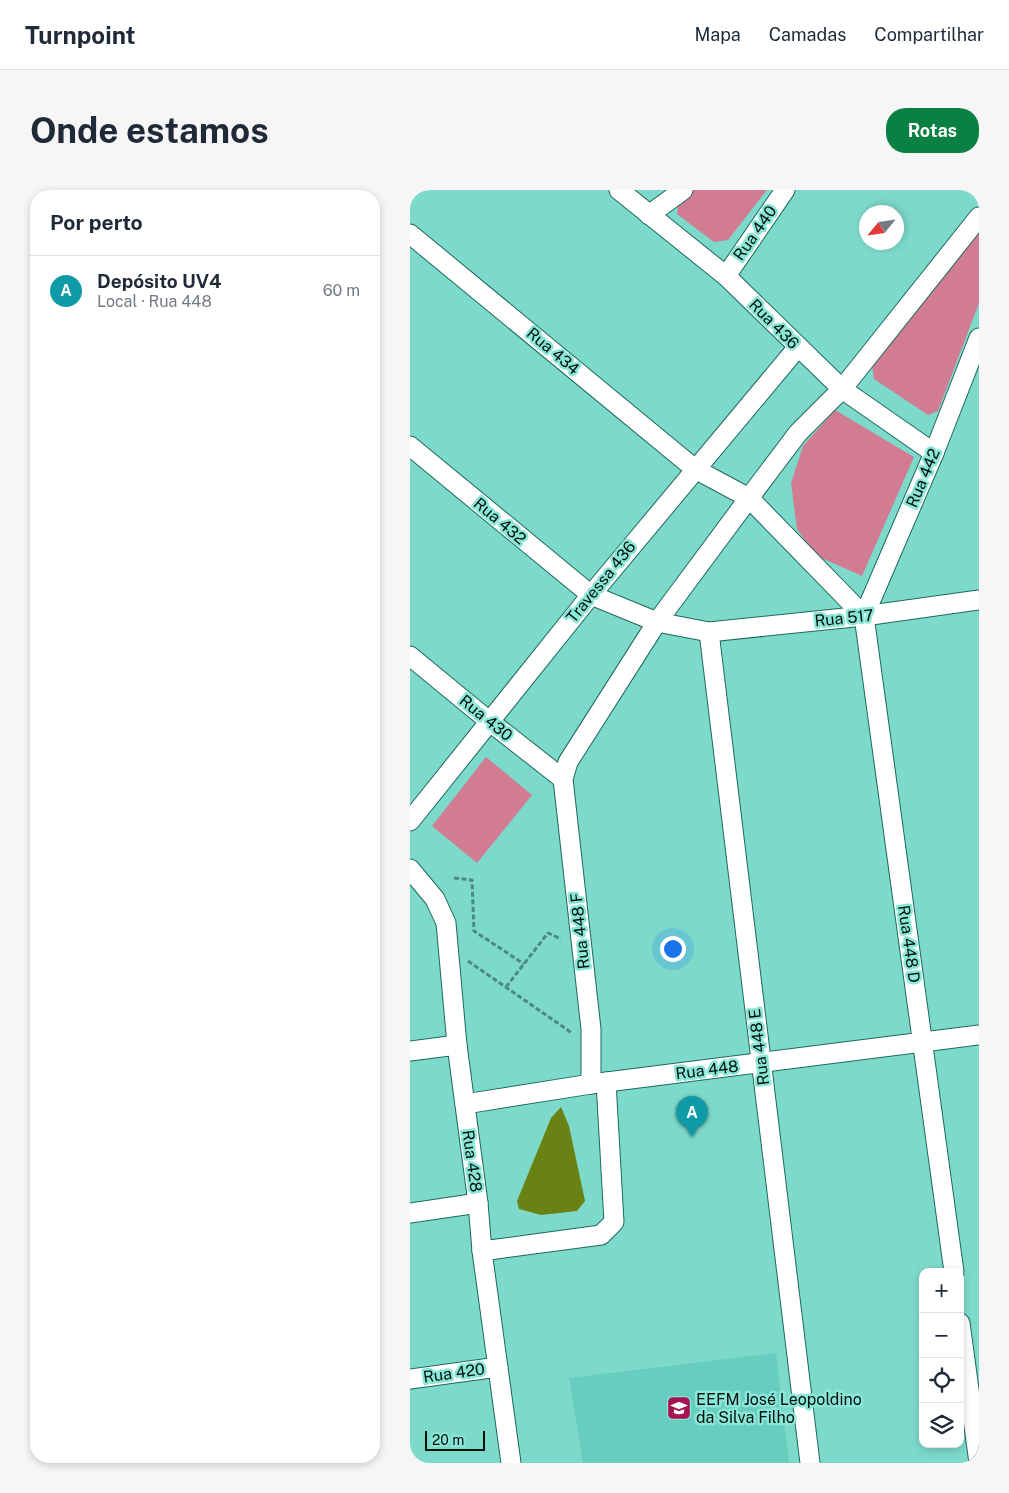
<!DOCTYPE html>
<html lang="pt">
<meta charset="utf-8">
<style>
:root{--surface:#fff;--page:#f6f6f7;--text:#1f2937;--muted:#747a83;--line:#e0e1e3;--accent:#0b8043}
body{margin:0;font-family:"Public Sans",sans-serif;background:var(--page);color:var(--text)}
.controls{position:absolute;right:15px;bottom:15px;display:grid;overflow:hidden;border-radius:10px;box-shadow:0 2px 8px #0003}
.controls button{width:45px;height:45px;display:grid;place-items:center;padding:0;border:0;border-bottom:1px solid var(--line);background:var(--surface);color:var(--text);font:25px sans-serif}
.compass{position:absolute;left:449px;top:15px;width:45px;height:45px;border-radius:50%;background:var(--surface);box-shadow:0 2px 8px #0003;rotate:241deg}
.scale{position:absolute;left:15px;bottom:12px;width:60px;box-sizing:border-box;padding-left:5px;border:2px solid #00100e;border-top:0;font-size:14px;line-height:18px;white-space:nowrap;color:#00100e;-webkit-text-stroke:4px #8ae7d8;paint-order:stroke}
.you{position:absolute;left:262px;top:758px;width:18px;height:18px;margin:-12px;border:4px solid #fff;border-radius:50%;background:#1a73e8;box-shadow:0 0 0 8px #1a73e833}
.badge{display:grid;place-items:center;width:32px;height:32px;border-radius:50%;background:var(--accent);color:#fff;font-size:16px;font-weight:700}
.pin{position:absolute;translate:-50% -41px;filter:drop-shadow(0 1px 2px #0008)}
.pin::after{content:'';position:absolute;top:26px;width:18px;height:15px;background:inherit;clip-path:polygon(0 0,100% 0,50% 100%)}
.list{margin:0;padding:0;list-style:none}
h2{display:flex;justify-content:space-between;align-items:center;height:65px;margin:0;padding:0 20px;font-size:21px}
h2 small{font-size:16px;font-weight:400;color:var(--muted)}
.list li{display:grid;grid-template-columns:32px 1fr auto;gap:15px;align-items:center;box-sizing:border-box;height:70px;padding:0 20px;border-top:1px solid var(--line)}
.list b{display:block;font-size:19px;white-space:nowrap}
.list p{margin:0;font-size:16px;white-space:nowrap;color:var(--muted)}
.list em{font-size:16px;font-style:normal;color:var(--muted)}
.icon{flex:none;width:28px;height:28px;fill:none;stroke:currentColor;stroke-width:2;stroke-linecap:round;stroke-linejoin:round}
.map{position:relative;flex:none;width:569px;height:1273px;overflow:hidden;border-radius:20px}
header{display:flex;align-items:center;gap:30px;box-sizing:border-box;height:70px;padding:0 25px;background:var(--surface);border-bottom:1px solid var(--line)}
header strong{font-size:24px}
nav{display:flex;gap:28px;margin-inline-start:auto;font-size:18px}
.intro{display:flex;align-items:center;justify-content:space-between;box-sizing:border-box;height:120px;padding:0 30px}
h1{margin:0;font-size:35px}
.button{padding:12px 22px;border-radius:20px;background:var(--accent);color:#fff;font-size:18px;font-weight:700}
main{display:flex;gap:30px;padding:0 30px}
aside{flex:1;background:var(--surface);border-radius:20px;box-shadow:0 2px 8px #0003}
.map>svg:first-child{display:block}
.built{fill:#67cdbe}
.green{fill:#d17c93}
.water{fill:#698213}
.lines{fill:none;stroke-linecap:round;stroke-linejoin:round}
.street-casing{stroke:#1d685e;stroke-width:21}
.path{stroke:#4c8a81;stroke-width:3;stroke-dasharray:5 2.5;stroke-linecap:butt}
.street{stroke:#fff;stroke-width:19}
.labels{text-anchor:middle;dominant-baseline:central;stroke-width:5;stroke-linejoin:round;paint-order:stroke}
.street-label{font-size:16px;fill:#00100e;stroke:#8ae7d8}
.poi-label{font-size:16px;fill:#00100e;stroke:#8ae7d8;text-anchor:start}
</style>
<header>
<strong>Turnpoint</strong>
<nav><a>Mapa</a><a>Camadas</a><a>Compartilhar</a></nav>
</header>
<div class="intro"><h1>Onde estamos</h1><a class="button">Rotas</a></div>
<main>
<aside>
<h2>Por perto<small></small></h2>
<ul class="list">
<li><span class="badge" style="background:#0f9aa8">A</span><div><b>Depósito UV4</b><p>Local · Rua 448</p></div><em>60 m</em></li>
</ul>
</aside>
<div class="map">
<svg width="569" height="1273" viewBox="0 0 569 1273">
<rect width="100%" height="100%" fill="#7ddacb"/>
<path class="built" d="M366,1163L379,1273H173L159,1188Z"/>
<g class="green">
<path d="M279,0H357L318,50L304,52L267,24L269,8Z"/>
<path d="M569,39V113L528,221L518,225L464,189L461,169Z"/>
<path d="M425,220L504,267L452,386L405,365L387,339L381,293L393,256Z"/>
<path d="M76,567L122,605L67,673L22,636Z"/>
</g>
<path class="water" d="M151,917L159,936L175,1011L167,1021L131,1025L109,1019L107,1011L141,928Z"/>
<g class="lines">
<defs>
<g id="street">
<path d="M209,0L316,86L432,199L524,263"/>
<path d="M239,25L273,0"/>
<path d="M0,44L285,279L339,308L454,426"/>
<path d="M316,86L375,0"/>
<path d="M0,256L181,405L247,432L299,442L454,426L569,410"/>
<path d="M454,426L544,1082"/>
<path d="M454,426L524,263L569,148"/>
<path d="M299,442L400,1273"/>
<path d="M0,466L79,531L153,589"/>
<path d="M0,631L181,405L388,157"/>
<path d="M0,679L25,709L36,733L47,855L68,1013L72,1061L101,1273"/>
<path d="M0,861L47,855"/>
<path d="M181,894V839L153,589L158,572L247,432L339,308L388,243L432,199L569,27"/>
<path d="M55,914L181,894L569,845"/>
<path d="M0,1023L68,1013"/>
<path d="M72,1061L191,1045L204,1032L196,892"/>
<path d="M550,1133L569,1273"/>
<path d="M0,1189L88,1177"/>
</g>
</defs>
<use href="#street" class="street-casing"/>
<g class="path">
<path d="M44,688L62,690L64,741L114,774"/>
<path d="M58,771L162,843"/>
<path d="M96,797L138,743L151,749"/>
</g>
<use href="#street" class="street"/>
</g>
<defs>
<symbol id="school-square" viewBox="-11 -11 22 22"><rect x="-9" y="-9" width="18" height="18" rx="4" fill="#a51353" stroke="#8ae7d8"/><path d="M0-5L7-2L0 1L-7-2ZM-4 1L0 2.5L4 1V4Q0 6-4 4Z" fill="#fff"/></symbol>
</defs>
<g fill-rule="evenodd">
<use href="#school-square" x="255" y="1204" width="28" height="28"/>
</g>
<g class="labels">
<g class="street-label">
<text transform="translate(345 43) rotate(-55)">Rua 440</text>
<text transform="translate(364 134) rotate(45)">Rua 436</text>
<text transform="translate(143 161) rotate(40)">Rua 434</text>
<text transform="translate(513 288) rotate(-67)">Rua 442</text>
<text transform="translate(90 331) rotate(40)">Rua 432</text>
<text transform="translate(191 392) rotate(-51)">Travessa 436</text>
<text transform="translate(434 428) rotate(-6)">Rua 517</text>
<text transform="translate(76 528) rotate(39)">Rua 430</text>
<text transform="translate(170 741) rotate(-96)">Rua 448 F</text>
<text transform="translate(499 754) rotate(82)">Rua 448 D</text>
<text transform="translate(349 857) rotate(-97)">Rua 448 E</text>
<text transform="translate(297 880) rotate(-7)">Rua 448</text>
<text transform="translate(62 971) rotate(82)">Rua 428</text>
<text transform="translate(44 1183) rotate(-8)">Rua 420</text>
</g>
<g class="poi-label">
<text x="286" y="1209">EEFM José Leopoldino<tspan x="286" dy="18">da Silva Filho</tspan></text>
</g>
</g>
</svg>
<div class="controls">
<button>+</button>
<button>−</button>
<button><svg class="icon" aria-label="locate" viewBox="0 0 24 24"><circle cx="12" cy="12" r="6"/><path d="M12 2v4M12 18v4M2 12h4M18 12h4"/></svg></button>
<button><svg class="icon" aria-label="layers" viewBox="0 0 24 24"><path d="M12 4l9 5-9 5-9-5zM3 14l9 5 9-5"/></svg></button>
</div>
<svg class="compass" viewBox="-18 -18 36 36"><path d="M0-13l5 13h-10z" fill="#e53935"/><path d="M0 13l5-13h-10z" fill="#747a83"/></svg>
<div class="scale">20 m</div>
<div class="you"></div>
<div class="pin badge" style="left:282px;top:947px;background:#0f9aa8">A</div>
</div>
</main>
